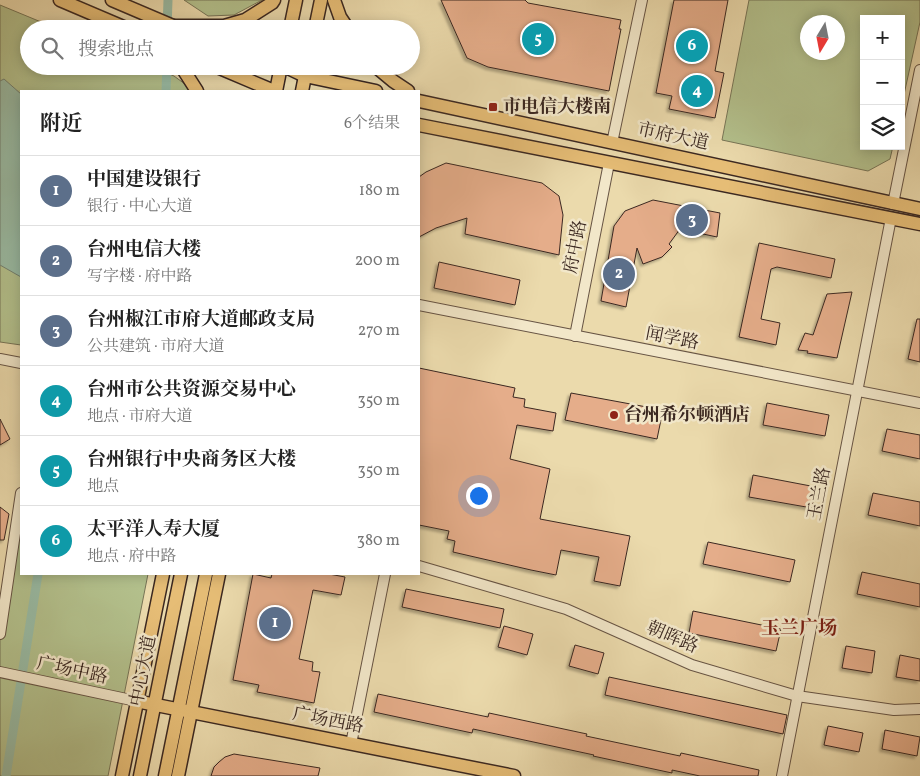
<!DOCTYPE html>
<html lang="zh">
<meta charset="utf-8">
<style>
:root{--surface:#fff;--page:#f2f2f2;--text:#222;--muted:#767676;--line:#e0e0e0;--accent:#8f2418}
body{margin:0;font-family:Vollkorn,"Noto Serif SC",serif;background:var(--page);color:var(--text)}
.controls{position:absolute;right:15px;top:15px;display:grid;overflow:hidden;border-radius:0px;box-shadow:0 2px 12px #0003}
.controls button{width:45px;height:45px;display:grid;place-items:center;padding:0;border:0;border-bottom:1px solid var(--line);background:var(--surface);color:var(--text);font:25px sans-serif}
.compass{position:absolute;left:800px;top:15px;width:45px;height:45px;border-radius:50%;background:var(--surface);box-shadow:0 2px 12px #0003;rotate:190deg}
.you{position:absolute;left:478px;top:495px;width:18px;height:18px;margin:-12px;border:4px solid #fff;border-radius:50%;background:#1a73e8;box-shadow:0 0 0 8px #1a73e833}
.badge{display:grid;place-items:center;width:32px;height:32px;border-radius:50%;background:var(--accent);color:#fff;font-size:16px;font-weight:700}
.pin{position:absolute;translate:-50% -50%;border:2px solid #fff;box-shadow:0 1px 5px #0006}
.list{margin:0;padding:0;list-style:none}
h2{display:flex;justify-content:space-between;align-items:center;height:65px;margin:0;padding:0 20px;font-size:21px}
h2 small{font-size:16px;font-weight:400;color:var(--muted)}
.list li{display:grid;grid-template-columns:32px 1fr auto;gap:15px;align-items:center;box-sizing:border-box;height:70px;padding:0 20px;border-top:1px solid var(--line)}
.list b{display:block;font-size:19px;white-space:nowrap}
.list p{margin:0;font-size:16px;white-space:nowrap;color:var(--muted)}
.list em{font-size:16px;font-style:normal;color:var(--muted)}
.icon{flex:none;width:28px;height:28px;fill:none;stroke:currentColor;stroke-width:2;stroke-linecap:round;stroke-linejoin:round}
.map{position:relative;flex:none;width:920px;height:776px;overflow:hidden}
.search{position:absolute;background:var(--surface);box-shadow:0 2px 12px #0003;left:20px;top:20px;width:400px;height:55px;display:flex;align-items:center;gap:12px;box-sizing:border-box;padding:0 18px;border-radius:28px;color:var(--muted);font-size:19px}
.panel{position:absolute;background:var(--surface);box-shadow:0 2px 12px #0003;left:20px;top:90px;width:400px;height:485px;border-radius:0px}
.map>svg:first-child{display:block}
.green{fill:#b3c08c;stroke:#777456;fill-rule:evenodd}
.water{fill:#99bba4;stroke:#738070}
.lines{fill:none;stroke-linecap:round;stroke-linejoin:round}
.canal{stroke:#99bba4;stroke-width:9}
.building{fill:#e5ad8a;stroke:#3b2821;filter:url(#shadow)}
.minor-casing{stroke:#675444;stroke-width:12}
.major-casing{stroke:#3b2821;stroke-width:15}
.minor{stroke:#f2e7c9;stroke-width:10}
.major{stroke:#e6bd76;stroke-width:12}
.poi-dot{fill:#8f2418;stroke:#f2e7c9;stroke-width:2}
.labels{text-anchor:middle;dominant-baseline:central;stroke-width:5;stroke-linejoin:round;paint-order:stroke}
.poi-label{font-size:18px;font-weight:bold;fill:#3b2821;stroke:#f2e7c9;text-anchor:start}
.street-label{font-size:18px;fill:#3b2821;stroke:#f2e7c9}
.neighbourhood-label{font-size:19px;font-weight:bold;fill:#7a1f14;stroke:#f2e7c9}
</style>
<div class="map">
<svg width="920" height="776" viewBox="0 0 920 776">
<defs>
<filter id="shadow"><feDropShadow dx="-2.5" dy="2.5" stdDeviation="1" flood-color="#0004"/></filter>
</defs>
<rect width="100%" height="100%" fill="#ebdaac"/>
<filter id="stains"><feTurbulence type="fractalNoise" baseFrequency=".004" numOctaves="4"/><feColorMatrix values="0 0 0 0 .2 0 0 0 0 .09 0 0 0 0 .02 0 0 0 .5 -.17"/></filter>
<radialGradient id="worn" r=".72"><stop offset=".6" stop-color="#630" stop-opacity="0"/><stop offset="1" stop-color="#630" stop-opacity=".3"/></radialGradient>
<g class="green">
<path d="M184,0H262L234,15L208,16Z"/>
<path d="M749,0H920V22L901,108V19H864V146H893L890,159L868,171L722,140ZM838,22V52H808V22Z"/>
<path d="M0,5L58,29H29V66H150L174,76L189,87L192,91H21V345L0,342Z"/>
<path d="M21,493V574H148L108,776H0V634Z"/>
</g>
<path class="water" d="M4,79L21,94V277L0,265V81Z"/>
<g class="lines">
<g class="canal">
<path d="M167,29L168,0"/>
<path d="M166,91L167,66"/>
<path d="M6,776L38,574"/>
</g>
</g>
<g class="building">
<path d="M441,0H525L528,3L621,20L619,29H621L609,91L488,67L467,58Z"/>
<path d="M674,0H728L715,71L724,73L715,118L669,109L672,96L656,93Z"/>
<path d="M446,163L542,183L559,196L563,215L559,255L465,234L467,218L436,228L419,237V177L426,172Z"/>
<path d="M653,200L720,213L717,237L680,229L669,244L672,247L662,257L643,264L637,248L626,307L601,301L614,226L625,211Z"/>
<path d="M759,243L835,259L831,278L777,267L771,269L761,319L780,323L776,345L739,337Z"/>
<path d="M439,262L520,280L515,305L434,288Z"/>
<path d="M852,292L837,358L807,353L808,351L798,350L805,333L813,335L827,294Z"/>
<path d="M917,319H920V362L908,359Z"/>
<path d="M419,368L515,388L513,397L525,399L524,407L556,413L553,431L517,425L510,459L550,469L540,519L630,536L620,586L594,581L599,557L561,550L556,575L531,570L453,552L455,541L447,539L449,531L419,525Z"/>
<path d="M571,393L663,410L657,439L565,420Z"/>
<path d="M767,403L829,415L825,436L763,425Z"/>
<path d="M0,419L10,439L0,445Z"/>
<path d="M887,429L920,435V459L882,451Z"/>
<path d="M753,475L816,487L812,508L749,497Z"/>
<path d="M873,493L920,502V526L868,515Z"/>
<path d="M0,507L9,514L4,540H0Z"/>
<path d="M708,542L795,560L790,582L703,564Z"/>
<path d="M862,572L920,584V607L857,594Z"/>
<path d="M253,574L271,578L272,574H329L345,577L341,595L313,590L299,659L313,662L312,671L320,672L314,703L257,692L259,685L233,680Z"/>
<path d="M406,589L504,609L500,628L402,607Z"/>
<path d="M693,611L781,629L776,651L689,633Z"/>
<path d="M504,626L533,634L527,655L498,647Z"/>
<path d="M575,645L604,653L598,674L569,666Z"/>
<path d="M846,646L875,651L872,673L842,668Z"/>
<path d="M900,655L920,659V681L896,677Z"/>
<path d="M609,677L787,715L783,734L605,695Z"/>
<path d="M378,694L488,717L489,713L587,734L586,736L680,756L681,753L759,770L758,776H700L672,770V773L593,756L594,755L473,729L472,733L374,712Z"/>
<path d="M828,726L863,733L859,752L824,745Z"/>
<path d="M885,730L920,737L917,756L882,749Z"/>
<path d="M234,754L320,768L318,776H211L214,767L219,762L225,757Z"/>
</g>
<g class="lines">
<defs>
<g id="minor">
<path d="M612,143L642,0"/>
<path d="M893,204L920,70"/>
<path d="M419,305L920,403"/>
<path d="M575,336L609,163"/>
<path d="M0,359L21,363"/>
<path d="M419,566L566,609L692,665L797,696L894,710L920,709"/>
<path d="M0,634L21,493"/>
<path d="M0,672L136,701"/>
<path d="M351,744L385,574"/>
<path d="M782,776L891,218"/>
</g>
<g id="major">
<path d="M60,0L128,29"/>
<path d="M112,0L180,29"/>
<path d="M334,0L340,17L348,29"/>
<path d="M174,26H224L245,20L272,3L274,0"/>
<path d="M290,29L296,0"/>
<path d="M315,29L321,0"/>
<path d="M181,66L197,91"/>
<path d="M215,66L274,91"/>
<path d="M284,66L305,76L376,91"/>
<path d="M375,66L393,81L408,91"/>
<path d="M276,91L281,66"/>
<path d="M302,91L307,66"/>
<path d="M419,101L920,209"/>
<path d="M419,125L920,224"/>
<path d="M136,701L514,776"/>
<path d="M122,776L163,574"/>
<path d="M140,776L181,574"/>
<path d="M165,776L206,574"/>
<path d="M178,776L219,574"/>
</g>
</defs>
<use href="#minor" class="minor-casing"/>
<use href="#major" class="major-casing"/>
<use href="#minor" class="minor"/>
<use href="#major" class="major"/>
</g>
<g class="poi-dot">
<rect x="488" y="102" width="10" height="10" rx="2.5"/>
<circle cx="614" cy="415" r="5"/>
</g>
<g class="labels">
<g class="poi-label">
<text x="503" y="107">市电信大楼南</text>
<text x="624" y="415">台州希尔顿酒店</text>
</g>
<g class="street-label">
<text transform="translate(673 137) rotate(12)">市府大道</text>
<text transform="translate(576 247) rotate(-79)">府中路</text>
<text transform="translate(672 339) rotate(11)">闻学路</text>
<text transform="translate(820 494) rotate(-79)">玉兰路</text>
<text transform="translate(672 638) rotate(23)">朝晖路</text>
<text transform="translate(72 671) rotate(12)">广场中路</text>
<text transform="translate(144 671) rotate(-79)">中心大道</text>
<text transform="translate(328 721) rotate(11)">广场西路</text>
</g>
<g class="neighbourhood-label">
<text x="799" y="629">玉兰广场</text>
</g>
</g>
<rect width="100%" height="100%" filter="url(#stains)"/>
<rect width="100%" height="100%" fill="url(#worn)"/>
</svg>
<div class="controls">
<button>+</button>
<button>−</button>
<button><svg class="icon" aria-label="layers" viewBox="0 0 24 24"><path d="M12 4l9 5-9 5-9-5zM3 14l9 5 9-5"/></svg></button>
</div>
<svg class="compass" viewBox="-18 -18 36 36"><path d="M0-13l5 13h-10z" fill="#e53935"/><path d="M0 13l5-13h-10z" fill="#767676"/></svg>
<div class="you"></div>
<div class="pin badge" style="left:275px;top:623px;background:#5c6f8a">1</div>
<div class="pin badge" style="left:619px;top:274px;background:#5c6f8a">2</div>
<div class="pin badge" style="left:692px;top:220px;background:#5c6f8a">3</div>
<div class="pin badge" style="left:697px;top:91px;background:#0f9aa8">4</div>
<div class="pin badge" style="left:538px;top:39px;background:#0f9aa8">5</div>
<div class="pin badge" style="left:692px;top:46px;background:#0f9aa8">6</div>
<div class="search"><svg class="icon" aria-label="search" viewBox="0 0 24 24"><circle cx="10" cy="10" r="6"/><path d="M15 15l6 6"/></svg>搜索地点</div>
<section class="panel">
<h2>附近<small>6个结果</small></h2>
<ul class="list">
<li><span class="badge" style="background:#5c6f8a">1</span><div><b>中国建设银行</b><p>银行 · 中心大道</p></div><em>180 m</em></li>
<li><span class="badge" style="background:#5c6f8a">2</span><div><b>台州电信大楼</b><p>写字楼 · 府中路</p></div><em>200 m</em></li>
<li><span class="badge" style="background:#5c6f8a">3</span><div><b>台州椒江市府大道邮政支局</b><p>公共建筑 · 市府大道</p></div><em>270 m</em></li>
<li><span class="badge" style="background:#0f9aa8">4</span><div><b>台州市公共资源交易中心</b><p>地点 · 市府大道</p></div><em>350 m</em></li>
<li><span class="badge" style="background:#0f9aa8">5</span><div><b>台州银行中央商务区大楼</b><p>地点</p></div><em>350 m</em></li>
<li><span class="badge" style="background:#0f9aa8">6</span><div><b>太平洋人寿大厦</b><p>地点 · 府中路</p></div><em>380 m</em></li>
</ul>
</section>
</div>
